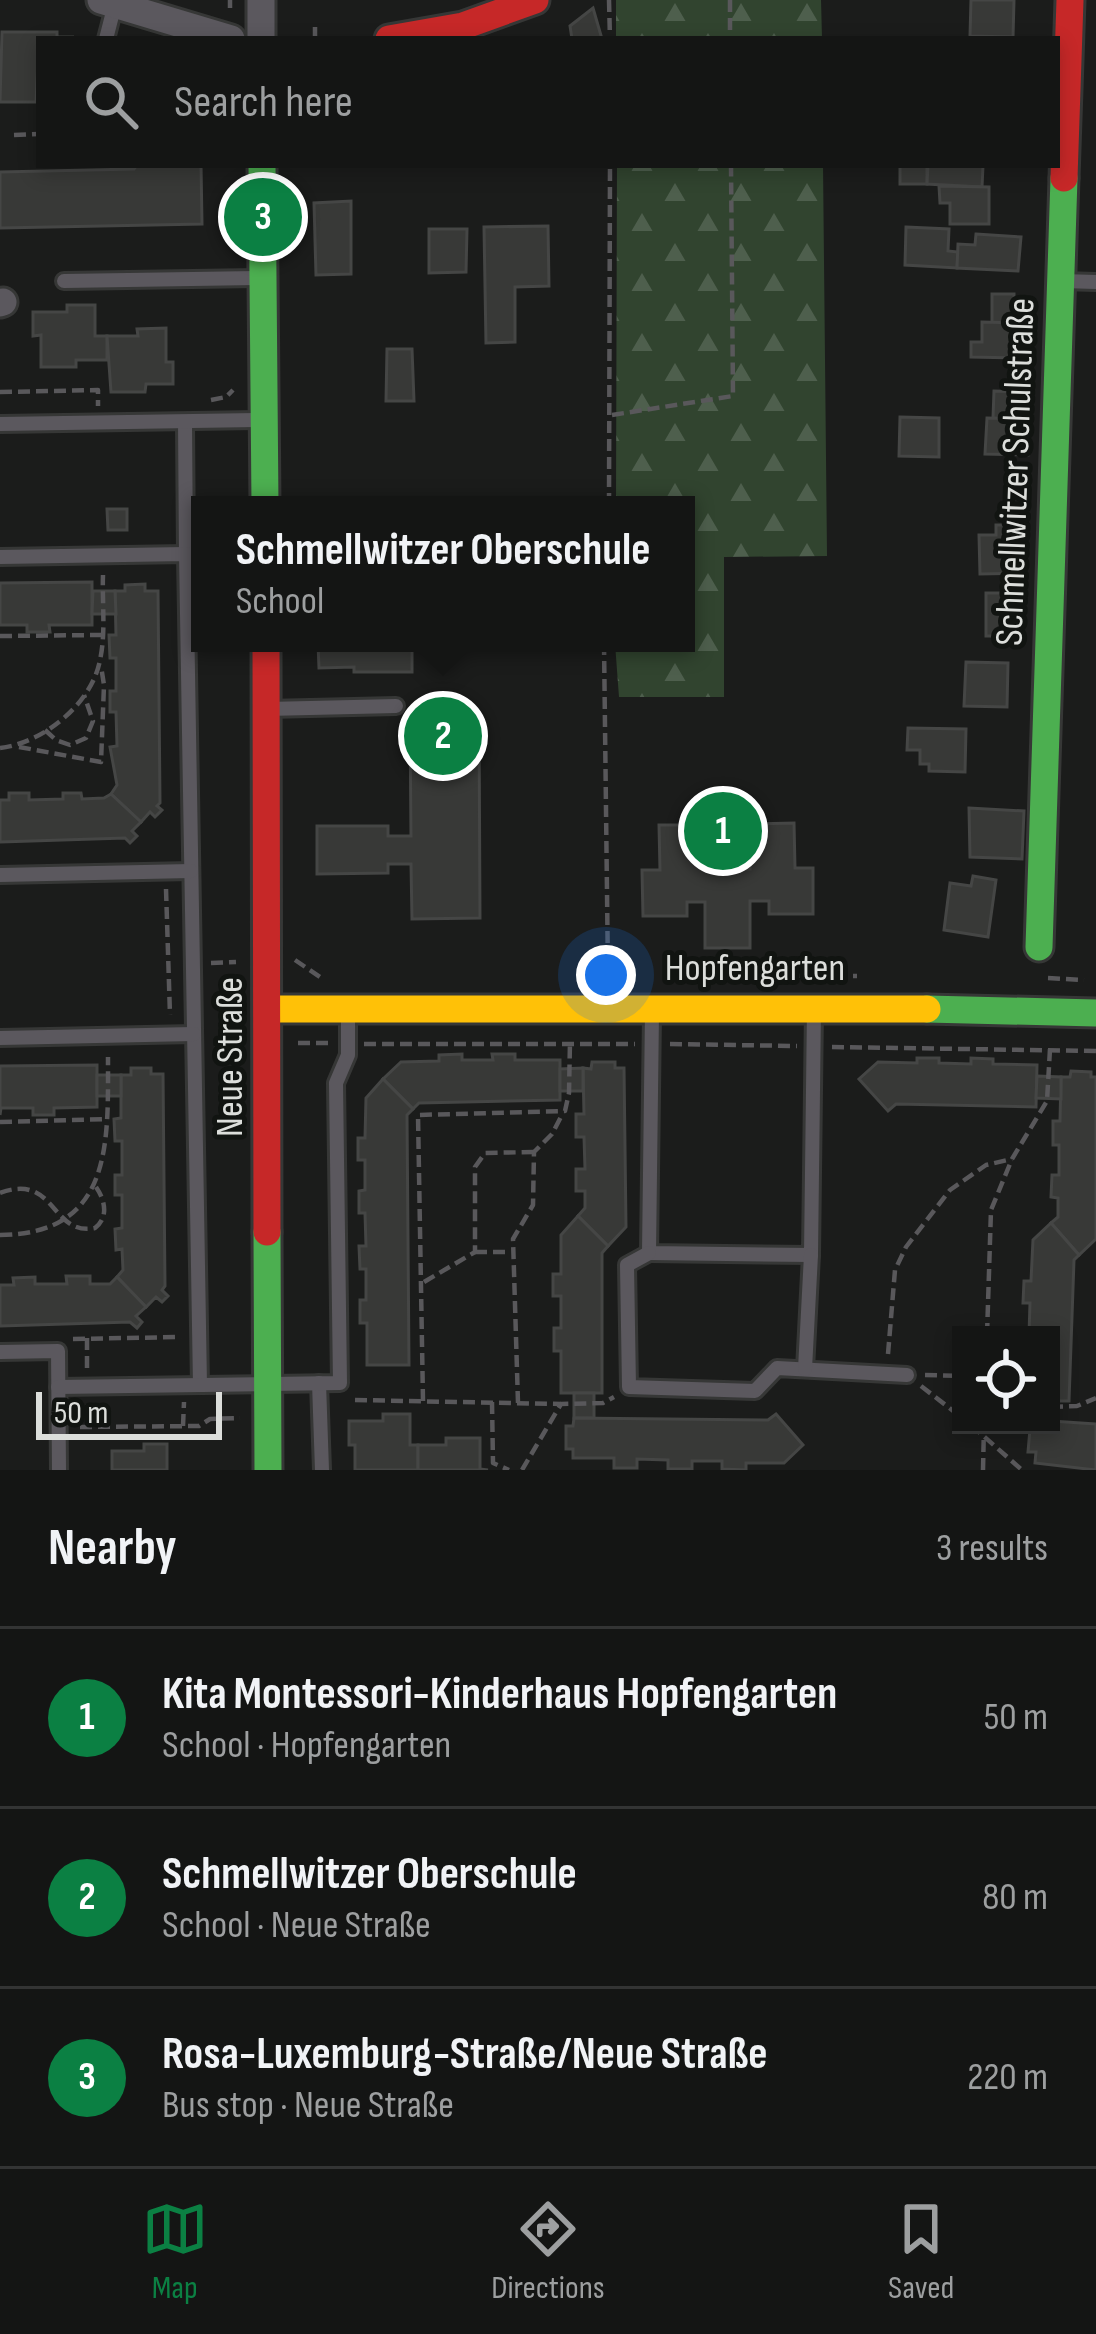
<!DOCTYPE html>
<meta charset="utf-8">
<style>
:root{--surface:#141514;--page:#1d1e1d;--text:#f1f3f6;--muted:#9d9fa0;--line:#333434;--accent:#0b8043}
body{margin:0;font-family:"Sofia Sans Condensed",sans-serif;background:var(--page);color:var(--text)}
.controls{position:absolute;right:36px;bottom:36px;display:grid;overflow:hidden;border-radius:0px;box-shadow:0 6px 18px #0003}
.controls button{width:108px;height:108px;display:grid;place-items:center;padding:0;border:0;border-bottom:3px solid var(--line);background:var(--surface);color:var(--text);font:60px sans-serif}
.scale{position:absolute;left:36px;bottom:30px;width:186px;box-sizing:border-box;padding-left:12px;border:6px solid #dcdedb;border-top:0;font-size:33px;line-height:42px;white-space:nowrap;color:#dcdedb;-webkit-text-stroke:9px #111411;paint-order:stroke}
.you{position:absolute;left:606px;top:975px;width:42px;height:42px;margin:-30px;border:9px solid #fff;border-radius:50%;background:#1a73e8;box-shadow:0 0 0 18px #1a73e833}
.badge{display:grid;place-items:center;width:78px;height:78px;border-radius:50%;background:var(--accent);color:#fff;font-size:39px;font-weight:700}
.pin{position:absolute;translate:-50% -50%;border:6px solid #fff;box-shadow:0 3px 12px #0006}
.popup{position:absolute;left:191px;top:496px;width:504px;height:156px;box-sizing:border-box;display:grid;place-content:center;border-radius:0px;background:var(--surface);filter:drop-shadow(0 3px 9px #0005);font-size:39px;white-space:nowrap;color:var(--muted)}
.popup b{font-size:45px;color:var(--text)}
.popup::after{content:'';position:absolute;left:50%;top:100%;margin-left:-24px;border:24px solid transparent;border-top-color:var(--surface)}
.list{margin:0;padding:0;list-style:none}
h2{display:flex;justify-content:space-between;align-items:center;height:156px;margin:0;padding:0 48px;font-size:51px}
h2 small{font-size:39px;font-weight:400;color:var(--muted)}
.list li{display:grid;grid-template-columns:78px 1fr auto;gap:36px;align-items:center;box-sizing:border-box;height:180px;padding:0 48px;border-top:3px solid var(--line)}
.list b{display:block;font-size:45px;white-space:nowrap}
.list p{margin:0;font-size:39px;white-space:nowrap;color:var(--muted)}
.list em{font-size:39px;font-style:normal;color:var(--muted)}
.icon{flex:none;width:66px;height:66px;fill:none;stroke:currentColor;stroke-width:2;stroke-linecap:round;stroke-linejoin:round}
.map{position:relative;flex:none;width:1096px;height:1470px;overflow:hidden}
.search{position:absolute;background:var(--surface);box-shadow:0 6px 18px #0003;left:36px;right:36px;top:36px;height:132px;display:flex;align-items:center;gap:30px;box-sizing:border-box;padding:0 42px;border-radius:0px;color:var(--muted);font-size:45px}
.sheet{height:696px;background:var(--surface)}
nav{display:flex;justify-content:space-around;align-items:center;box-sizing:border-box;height:168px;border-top:3px solid var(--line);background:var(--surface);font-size:33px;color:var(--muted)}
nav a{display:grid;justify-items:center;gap:6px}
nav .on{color:var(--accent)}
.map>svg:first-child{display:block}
.forest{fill:url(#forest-firs)}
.building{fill:#383937;stroke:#454645;stroke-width:3}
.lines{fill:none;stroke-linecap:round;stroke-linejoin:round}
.lane-casing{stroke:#363736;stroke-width:20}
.street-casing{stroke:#363736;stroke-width:33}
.fast-casing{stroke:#363736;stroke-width:33}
.slow-casing{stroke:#363736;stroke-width:33}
.jam-casing{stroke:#363736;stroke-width:33}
.path{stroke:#59585b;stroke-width:4.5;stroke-dasharray:12 6;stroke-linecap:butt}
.lane{stroke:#5b585e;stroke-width:14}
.street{stroke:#5b585e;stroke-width:27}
.fast{stroke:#4caf50;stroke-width:27}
.slow{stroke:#ffc107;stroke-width:27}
.jam{stroke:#c62828;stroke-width:27}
.labels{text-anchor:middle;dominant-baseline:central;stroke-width:10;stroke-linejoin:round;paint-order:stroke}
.street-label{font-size:39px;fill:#dcdedb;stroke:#111411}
</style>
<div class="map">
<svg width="1096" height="1470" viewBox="0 0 1096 1470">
<defs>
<pattern id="forest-firs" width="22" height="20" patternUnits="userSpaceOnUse" patternTransform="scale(3)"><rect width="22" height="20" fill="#31442f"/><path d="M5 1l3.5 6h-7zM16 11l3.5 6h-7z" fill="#4e5f4d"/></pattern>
</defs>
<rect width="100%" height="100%" fill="#1b1c1b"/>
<g class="forest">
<path d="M616,0H821L822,39H616Z"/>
<path d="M617,165H823L827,556L724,557V697H619L615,643H686V505H616Z"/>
</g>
<g class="building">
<path d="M971,0H1014L1013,37L970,36Z"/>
<path d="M593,8L602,39H572L570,26Z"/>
<path d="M2,32H57V37H74L39,39L36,102H0Z"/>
<path d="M137,165H201L202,224L0,228V172L134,169Z"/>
<rect x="900" y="165" width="27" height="19"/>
<path d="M928,165L983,166L982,187L927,184Z"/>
<path d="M939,186L989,187V224H950V203H940Z"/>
<path d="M351,201V274L316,275L314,203Z"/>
<path d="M548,226L549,286L515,287V342L486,343L484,227Z"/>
<path d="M906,227L949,229L948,251L958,252L957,268L905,265Z"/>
<path d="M429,229H467L466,272L429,273Z"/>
<path d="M976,234L1021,237L1018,271L957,268L958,244L975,245Z"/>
<rect x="992" y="294" width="22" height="29"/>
<path d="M67,305H95V336H107V360H76V367H41V335L33,336V312H67Z"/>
<path d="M982,322L1021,323L1020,358L971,357V342H982Z"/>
<path d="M166,328V362H173V384H146L145,392H111L107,336H138L137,329Z"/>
<path d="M387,349H412L414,401H386Z"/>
<path d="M994,391L1026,392L1025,419L993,418Z"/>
<path d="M900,417L939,418V457L899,456Z"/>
<path d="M987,418L1029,419L1028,455L985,454Z"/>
<path d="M107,509H127V530H108Z"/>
<path d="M996,525H1012V534L1024,533L1025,573L980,574L979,535H996Z"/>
<path d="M92,582V625H49L50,632H27V625H0V583Z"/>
<path d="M145,584V591H158L160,803L157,806L162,810L155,817L150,812L141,822L111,794L117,785L110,747L117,746L116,712H110V691H116V658H110L109,635H116L115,591H125V585Z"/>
<path d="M93,591H115L116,614H92Z"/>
<rect x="986" y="593" width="36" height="43"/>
<path d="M318,643H412V672H354V667L319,668Z"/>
<path d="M966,662L1008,663L1007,707L964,706Z"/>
<path d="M479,715L480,918L412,919L411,864H388V873L317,874V826H388V836H411L410,716Z"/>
<path d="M908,728L966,729L965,772L929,771V764H920V750H907Z"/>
<path d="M9,793H29V800L63,799V793H81L82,799L104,798L111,794L141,822L132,831L137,836L130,843L125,838L0,842V800H9Z"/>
<path d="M969,808L1024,811L1022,859L970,857Z"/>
<path d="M794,823L795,868H813V914H769V901H750V948H705V902H687V916H643L642,870H660L659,825H704L705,869H750V824Z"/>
<path d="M973,876L996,880L988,937L944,930L950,883L971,886Z"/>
<path d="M462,1054V1060H493L492,1054H515V1060H560V1100L419,1103L413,1109L383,1079L401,1062L439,1061V1055Z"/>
<path d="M917,1058H939V1063L971,1064V1058L993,1059V1064L1037,1065L1036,1107L896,1104L888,1111L859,1079L878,1062L917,1063Z"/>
<path d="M592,1062H615V1068H624L626,1227L608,1246L578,1216L585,1208V1191H576V1169H585L584,1137H576V1114H584L583,1068L591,1069Z"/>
<path d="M97,1065V1107L54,1108V1115H33V1108H1L0,1115V1066Z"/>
<path d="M131,1068H151V1074H163L165,1286L162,1290L168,1296L162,1302L156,1297L146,1307L117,1277L123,1270L122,1249L116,1250L115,1229L122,1228V1195H115V1175H122V1141H115L114,1119L121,1118V1075H131Z"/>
<path d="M583,1068V1091H560V1069Z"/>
<path d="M1071,1071L1091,1072V1077H1096V1239L1079,1255L1051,1223L1058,1217V1198L1051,1197L1052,1175H1059V1145H1053V1121H1060L1061,1077H1070Z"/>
<rect x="97" y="1075" width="24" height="21"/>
<path d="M1037,1076L1061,1077V1099L1036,1098Z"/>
<path d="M383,1079L413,1109L407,1115L409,1365H367V1323H360V1300H366V1269H360L359,1246H366L365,1213H359V1191L365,1190V1160H358V1138H365L366,1098Z"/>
<path d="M578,1216L608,1246L602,1253V1393H561V1351H554V1328H561V1296H553V1274H561V1235Z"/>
<path d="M1051,1223L1079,1255L1074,1260L1069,1401H1051V1335H1022L1029,1334L1030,1303H1023L1024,1281H1031L1033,1240Z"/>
<path d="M66,1276H90V1284H110L117,1277L146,1307L136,1316L142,1322L137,1328L130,1322L0,1326V1285H14L13,1278L35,1277V1284H67Z"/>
<rect x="574" y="1393" width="20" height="25"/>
<path d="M383,1414H410V1445H418V1470H355V1445H349V1421H383Z"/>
<path d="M776,1414L803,1445L784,1463H746V1470L722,1469V1461H692V1469H668V1460L637,1459V1468H614V1458H573V1449H566V1426H573L574,1418L768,1420Z"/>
<path d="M1051,1421L1096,1424V1470L1035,1463L1036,1452H1028L1030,1429L1051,1425Z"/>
<path d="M446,1438H480V1469L488,1470H418V1445H446Z"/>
<path d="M144,1444H167V1470H112V1451H144Z"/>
</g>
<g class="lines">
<defs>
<g id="lane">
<path d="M106,39L115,4"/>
<path d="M64,281L258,278"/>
<path d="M1062,281L1096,282"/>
<path d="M185,422L186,554"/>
<path d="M0,424L264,420"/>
<path d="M0,557L186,554L200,1385"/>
<path d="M267,709L396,706"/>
<path d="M0,875L191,871"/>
<path d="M652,1012L649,1253L811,1255L814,1008"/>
<path d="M0,1038L194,1034"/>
<path d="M649,1253L627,1265L629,1387L755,1391L777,1368L907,1375"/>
<path d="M0,1352L58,1351L59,1470"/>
<path d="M805,1369L811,1255"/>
<path d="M319,1383L322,1470"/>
<path d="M58,1387L340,1383L336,1083L348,1055V1012"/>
</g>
<g id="street">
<path d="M101,0L231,39"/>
<path d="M261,0V39"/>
<path d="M0,303L3,302"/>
</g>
<g id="fast">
<path d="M262,165L265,505"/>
<path d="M1039,947L1064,178"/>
<path d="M927,1009L1096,1013"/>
<path d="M267,1232L268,1470"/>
</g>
<path id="slow" d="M269,1009H927"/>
<g id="jam">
<path d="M389,39L463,26L535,0"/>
<path d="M1064,178L1070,0"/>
<path d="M266,643L267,1232"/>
</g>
</defs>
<use href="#lane" class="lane-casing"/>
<use href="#street" class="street-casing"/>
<use href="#fast" class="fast-casing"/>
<use href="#slow" class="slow-casing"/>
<use href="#jam" class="jam-casing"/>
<g class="path">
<path d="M230,0V8"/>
<path d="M609,0L610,39"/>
<path d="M730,0V39"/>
<path d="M315,39V24"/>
<path d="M14,135L39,134"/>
<path d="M0,392L98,390V406"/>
<path d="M211,400L226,397L233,390"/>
<path d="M612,415L733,396L731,165"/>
<path d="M609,505L610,165"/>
<path d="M0,636L102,635"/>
<path d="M604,643L608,975"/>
<path d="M45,730L56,740L70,745L86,738L93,721L84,695"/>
<path d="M19,747L101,762L104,685L101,666"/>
<path d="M0,748C43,743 92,704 100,660C106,633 102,602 103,575"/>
<path d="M166,889L170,1015"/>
<path d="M295,960L320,977"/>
<path d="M211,963L236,962"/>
<path d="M673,975L857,976"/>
<path d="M1048,978L1084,980"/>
<path d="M298,1043H329"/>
<path d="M214,1044L239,1043"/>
<path d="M364,1044H635"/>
<path d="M670,1044L797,1046"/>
<path d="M832,1047L1096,1051"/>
<path d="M0,1122L108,1119"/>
<path d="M0,1193C56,1172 51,1237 95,1228C109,1217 105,1200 96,1187"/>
<path d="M0,1235C113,1234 108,1143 108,1057"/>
<path d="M475,1252H511"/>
<path d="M424,1282L475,1252V1167L485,1153L534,1152"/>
<path d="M987,1335L991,1210L1012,1159L1047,1101L1050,1049"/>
<path d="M87,1338V1369"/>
<path d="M73,1339L181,1337"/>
<path d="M888,1354L895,1270L906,1247L950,1190L986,1165L1012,1159"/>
<path d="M925,1375L961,1376"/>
<path d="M921,1386L961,1417"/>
<path d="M355,1400L561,1404"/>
<path d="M423,1401L418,1115L565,1111L569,1093L570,1041"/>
<path d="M492,1402L493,1463L509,1470"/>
<path d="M518,1403L513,1239L533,1205L534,1152L552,1134L563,1113"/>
<path d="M88,1404V1427"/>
<path d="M1051,1407L1077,1406L1096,1398"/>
<path d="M971,1425L1022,1470"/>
<path d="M183,1426L184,1402"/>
<path d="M80,1427L199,1426L210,1419L240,1418"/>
<path d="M522,1470L561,1404L603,1403L614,1397"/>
<path d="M983,1470L984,1425"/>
</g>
<use href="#lane" class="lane"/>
<use href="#street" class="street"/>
<use href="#fast" class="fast"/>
<use href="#slow" class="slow"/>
<use href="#jam" class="jam"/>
</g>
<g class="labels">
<g class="street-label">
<text transform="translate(1016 472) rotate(-88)">Schmellwitzer Schulstraße</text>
<text x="755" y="968">Hopfengarten</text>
<text transform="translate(230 1057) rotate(-90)">Neue Straße</text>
</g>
</g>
</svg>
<div class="controls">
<button><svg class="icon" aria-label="locate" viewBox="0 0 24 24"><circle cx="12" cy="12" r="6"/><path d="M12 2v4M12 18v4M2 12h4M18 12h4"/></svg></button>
</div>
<div class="scale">50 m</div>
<div class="you"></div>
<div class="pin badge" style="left:723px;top:831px">1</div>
<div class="pin badge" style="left:443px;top:736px">2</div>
<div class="popup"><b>Schmellwitzer Oberschule</b>School</div>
<div class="pin badge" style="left:263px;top:217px">3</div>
<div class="search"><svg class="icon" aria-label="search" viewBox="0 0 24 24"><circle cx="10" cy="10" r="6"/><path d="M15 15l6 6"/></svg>Search here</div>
</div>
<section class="sheet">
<h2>Nearby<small>3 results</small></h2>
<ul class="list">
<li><span class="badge">1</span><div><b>Kita Montessori-Kinderhaus Hopfengarten</b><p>School · Hopfengarten</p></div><em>50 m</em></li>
<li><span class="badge">2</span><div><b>Schmellwitzer Oberschule</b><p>School · Neue Straße</p></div><em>80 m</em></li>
<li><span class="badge">3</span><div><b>Rosa-Luxemburg-Straße/Neue Straße</b><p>Bus stop · Neue Straße</p></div><em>220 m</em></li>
</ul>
</section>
<nav>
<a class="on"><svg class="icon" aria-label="map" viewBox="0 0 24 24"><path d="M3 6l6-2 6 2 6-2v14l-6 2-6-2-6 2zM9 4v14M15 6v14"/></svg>Map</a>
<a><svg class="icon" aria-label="directions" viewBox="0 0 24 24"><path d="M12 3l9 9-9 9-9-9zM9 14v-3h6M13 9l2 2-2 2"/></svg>Directions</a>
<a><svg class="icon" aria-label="saved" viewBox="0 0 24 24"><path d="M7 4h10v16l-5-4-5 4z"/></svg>Saved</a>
</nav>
